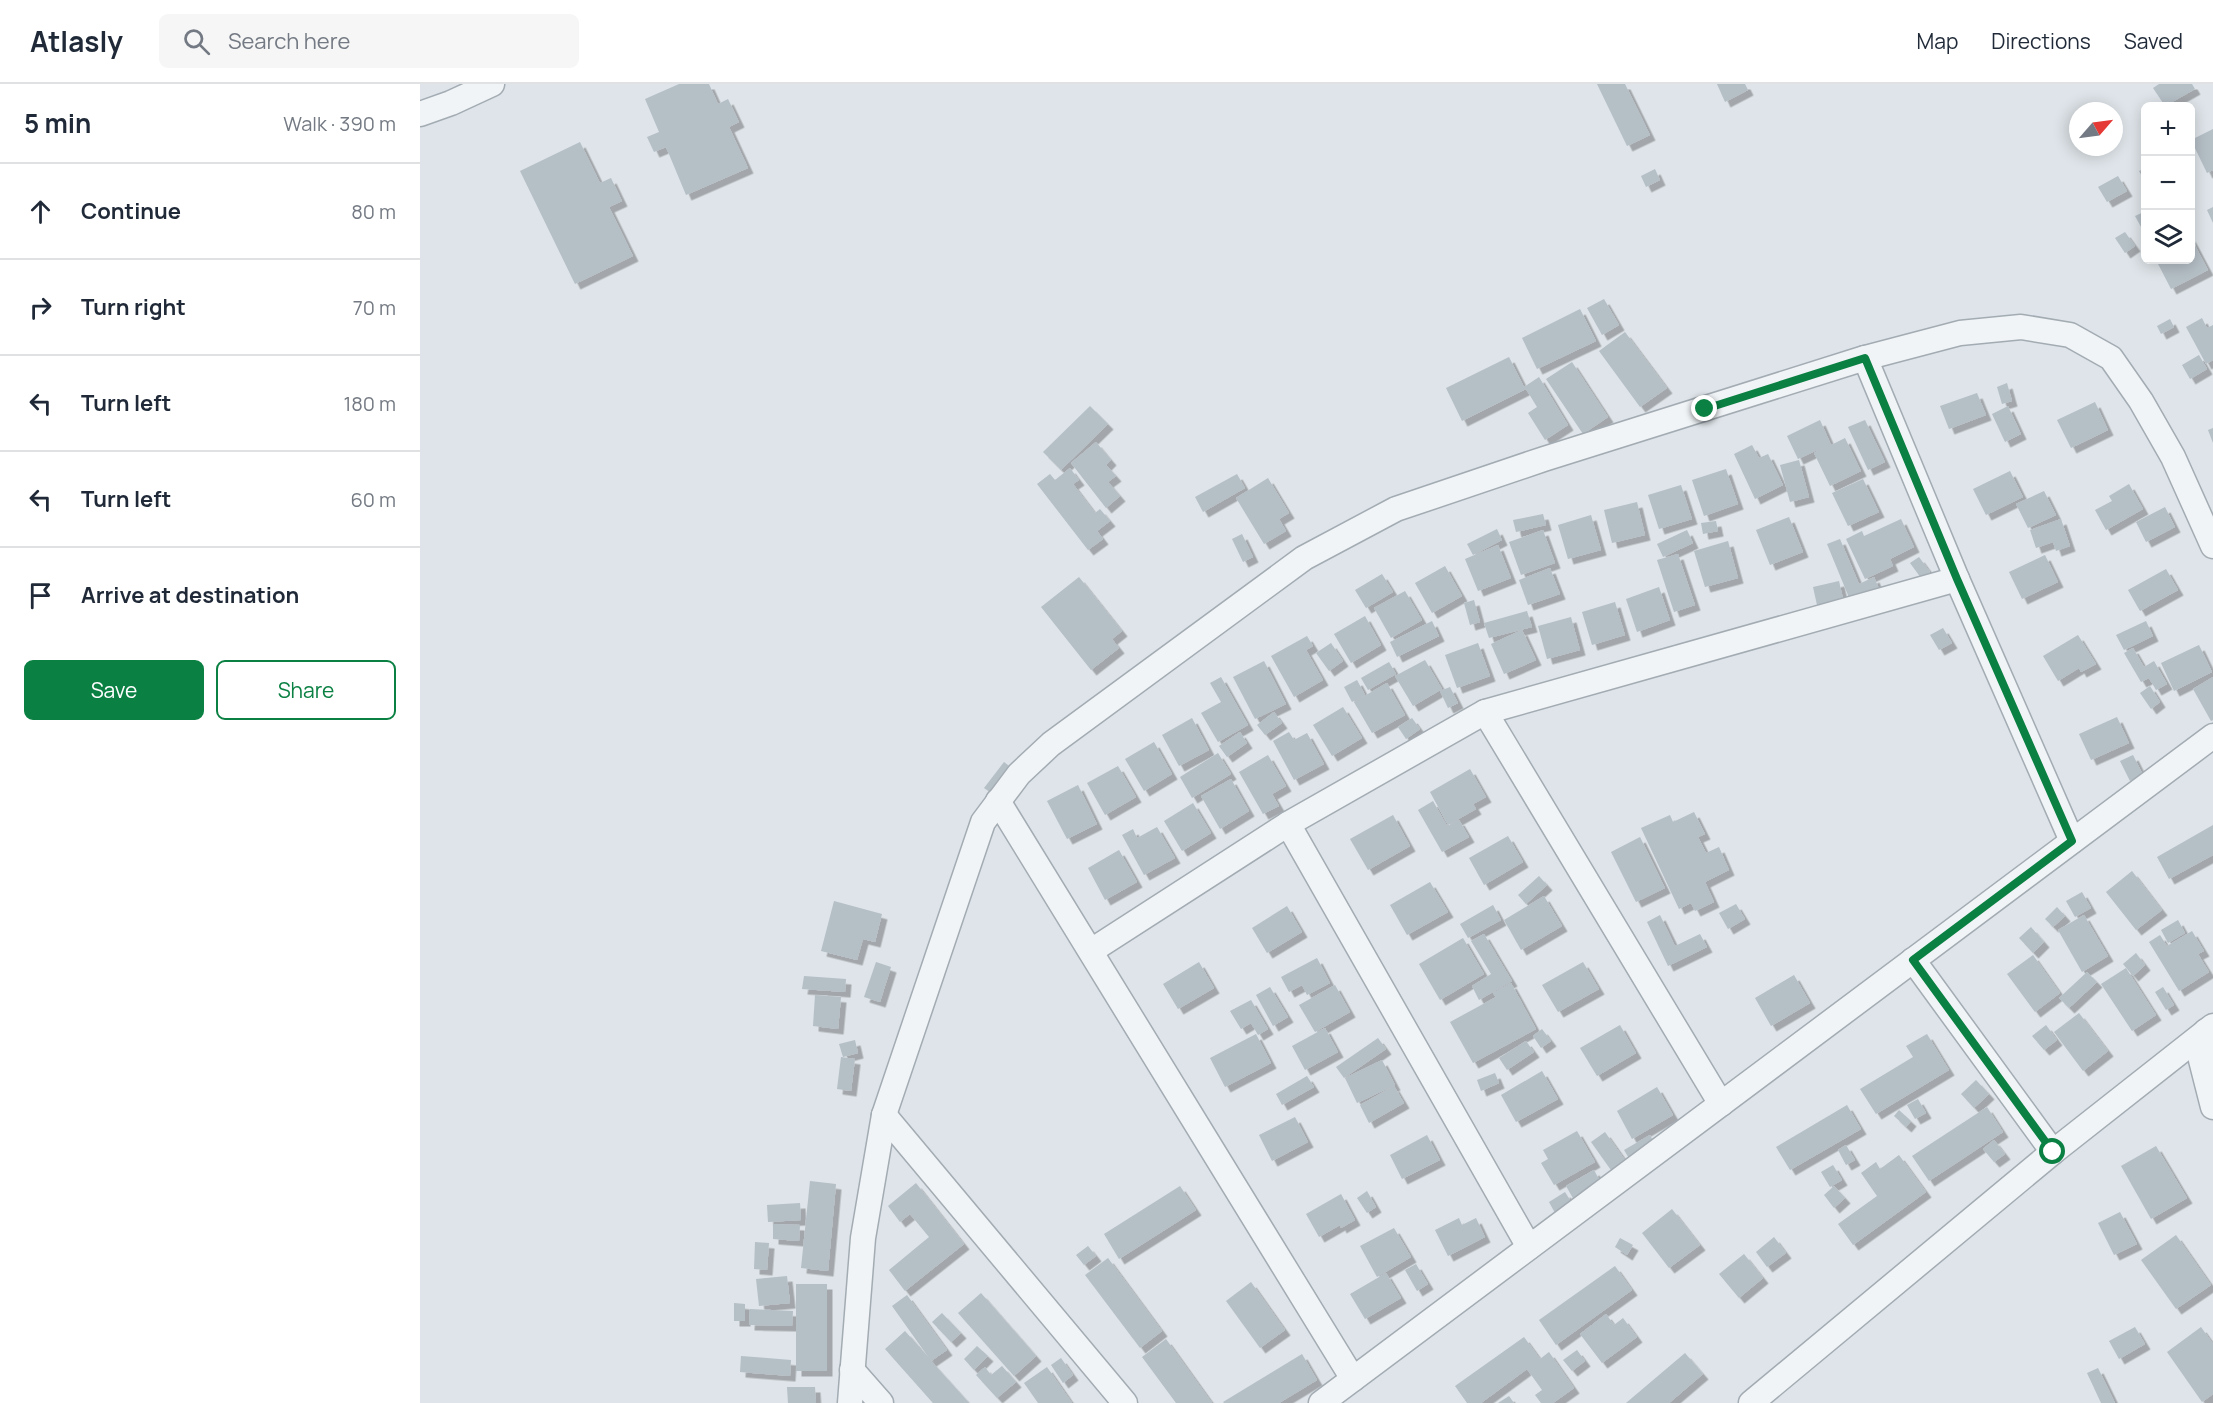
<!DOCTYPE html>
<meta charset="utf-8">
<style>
:root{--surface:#fff;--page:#f6f6f7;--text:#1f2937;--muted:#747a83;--line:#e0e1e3;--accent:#0b8043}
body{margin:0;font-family:Manrope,sans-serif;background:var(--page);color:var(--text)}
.controls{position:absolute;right:18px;top:18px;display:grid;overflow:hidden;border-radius:9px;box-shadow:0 3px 15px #0003}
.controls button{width:54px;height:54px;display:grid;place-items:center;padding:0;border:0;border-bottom:2px solid var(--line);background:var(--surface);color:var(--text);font:30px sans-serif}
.compass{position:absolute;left:1649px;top:18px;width:54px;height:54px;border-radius:50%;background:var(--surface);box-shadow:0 3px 15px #0003;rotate:62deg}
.stop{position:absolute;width:18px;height:18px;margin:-14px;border:4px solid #0b8043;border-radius:50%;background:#fff}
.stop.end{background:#0b8043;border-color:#fff;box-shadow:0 2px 6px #0008}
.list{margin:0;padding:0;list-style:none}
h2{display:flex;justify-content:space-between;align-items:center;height:78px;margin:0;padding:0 24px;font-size:26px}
h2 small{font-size:20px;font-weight:400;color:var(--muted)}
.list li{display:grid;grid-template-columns:39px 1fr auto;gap:18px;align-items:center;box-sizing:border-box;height:96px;padding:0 24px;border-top:2px solid var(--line)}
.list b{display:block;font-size:22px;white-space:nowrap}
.list em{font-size:20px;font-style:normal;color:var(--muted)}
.actions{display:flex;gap:12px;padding:18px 24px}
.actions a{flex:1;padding:14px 0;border:2px solid var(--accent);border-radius:9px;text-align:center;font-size:21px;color:var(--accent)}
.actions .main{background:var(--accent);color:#fff}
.icon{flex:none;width:33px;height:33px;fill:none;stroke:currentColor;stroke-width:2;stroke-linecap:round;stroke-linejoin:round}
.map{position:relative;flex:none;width:1793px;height:1319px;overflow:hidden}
header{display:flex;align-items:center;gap:36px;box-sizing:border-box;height:84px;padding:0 30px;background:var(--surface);border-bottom:2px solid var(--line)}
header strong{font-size:28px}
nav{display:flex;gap:33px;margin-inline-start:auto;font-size:21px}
.search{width:420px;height:54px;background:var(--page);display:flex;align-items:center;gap:15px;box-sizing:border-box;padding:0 21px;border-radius:9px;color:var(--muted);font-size:22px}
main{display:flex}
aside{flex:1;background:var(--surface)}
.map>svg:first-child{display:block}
.building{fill:#b5bfc6;filter:url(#shadow)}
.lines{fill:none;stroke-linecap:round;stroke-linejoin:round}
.street-casing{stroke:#a3acb3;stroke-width:27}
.street{stroke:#f1f4f7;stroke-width:24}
.route{stroke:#0b8043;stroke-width:8}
</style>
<header>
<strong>Atlasly</strong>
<div class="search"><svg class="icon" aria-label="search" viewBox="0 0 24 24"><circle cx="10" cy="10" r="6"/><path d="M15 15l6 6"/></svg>Search here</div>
<nav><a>Map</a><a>Directions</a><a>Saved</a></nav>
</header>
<main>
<aside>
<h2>5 min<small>Walk · 390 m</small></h2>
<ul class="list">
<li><svg class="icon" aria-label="ahead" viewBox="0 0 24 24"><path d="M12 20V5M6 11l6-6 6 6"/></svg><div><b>Continue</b></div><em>80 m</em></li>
<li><svg class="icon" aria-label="right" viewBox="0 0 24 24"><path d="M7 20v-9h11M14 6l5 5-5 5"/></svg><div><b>Turn right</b></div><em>70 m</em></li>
<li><svg class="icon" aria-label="left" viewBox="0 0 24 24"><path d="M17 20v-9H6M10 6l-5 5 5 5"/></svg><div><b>Turn left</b></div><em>180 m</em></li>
<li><svg class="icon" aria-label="left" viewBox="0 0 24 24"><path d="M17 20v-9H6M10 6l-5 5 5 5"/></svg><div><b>Turn left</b></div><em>60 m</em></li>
<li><svg class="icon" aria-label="arrive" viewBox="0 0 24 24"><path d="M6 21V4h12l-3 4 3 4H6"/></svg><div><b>Arrive at destination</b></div></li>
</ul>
<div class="actions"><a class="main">Save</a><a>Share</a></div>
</aside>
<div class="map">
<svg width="1793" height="1319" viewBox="0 0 1793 1319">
<defs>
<filter id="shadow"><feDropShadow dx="5.5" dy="5.5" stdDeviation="0" flood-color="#0004"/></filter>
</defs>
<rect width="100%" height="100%" fill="#dee4e9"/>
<g class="building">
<path d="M259,0H289L298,20L308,15L319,38L309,43L328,84L266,111L246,63L234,68L227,53L239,48L225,15Z"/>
<path d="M1177,0H1205L1230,51L1207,62Z"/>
<path d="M1297,0H1325L1328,6L1305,18Z"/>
<path d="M1739,0H1772L1775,5L1745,22L1733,4Z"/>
<path d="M1793,45V86L1787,89L1771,56Z"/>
<path d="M160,58L180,99L191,94L202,117L189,123L213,172L155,200L100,87Z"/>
<path d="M1726,84V99L1719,87Z"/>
<path d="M1235,85L1240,96L1226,103L1221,92Z"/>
<path d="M1698,92L1707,107L1687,118L1678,103Z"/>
<path d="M1793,123V139L1787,126Z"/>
<path d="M1726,127V152L1715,132Z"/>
<path d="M1705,148L1715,162L1705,169L1695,154Z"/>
<path d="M1770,152L1788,186L1751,205L1736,176H1770Z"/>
<path d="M1184,215L1199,241L1182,251L1167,224Z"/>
<path d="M1160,225L1176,257L1117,285L1102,254Z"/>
<path d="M1782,234L1787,244L1793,241V276L1786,280L1766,243Z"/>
<path d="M1750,235L1754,243L1741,250L1737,242Z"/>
<path d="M1205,248L1247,304L1220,323L1179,267Z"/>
<path d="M1779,271L1787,285L1770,295L1762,281Z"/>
<path d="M1089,273L1104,303L1119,293L1148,341L1125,356L1108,329L1117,323L1106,305L1042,337L1026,304Z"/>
<path d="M1152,278L1188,333L1163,350L1126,295Z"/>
<path d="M1587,299L1592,317L1582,320L1577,303Z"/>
<path d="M1557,309L1566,331L1529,345L1520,322Z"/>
<path d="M1675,318L1688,346L1651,364L1637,336Z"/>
<path d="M670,322L688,340L641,386L623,368Z"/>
<path d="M1588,322L1601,350L1585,358L1572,330Z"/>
<path d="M1400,336L1411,361L1425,354L1441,387L1410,402L1394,369L1406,362L1378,375L1367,352Z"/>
<path d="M1445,336L1465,378L1448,386L1428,343Z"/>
<path d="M1793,344V359L1788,346Z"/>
<path d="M676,358L691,376L686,381L696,392L688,398L700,412L686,424L651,379Z"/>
<path d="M1332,361L1339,374L1348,370L1363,401L1335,415L1314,370Z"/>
<path d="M1379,376L1389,413L1370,418L1360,381Z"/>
<path d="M650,384L659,396L653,400L675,429L680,425L690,437L677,447L683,455L668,466L617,400L630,390L635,396Z"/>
<path d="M1306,385L1318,420L1284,432L1272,396Z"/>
<path d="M1590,387L1603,413L1566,431L1553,405Z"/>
<path d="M817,390L825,404L783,428L775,413Z"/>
<path d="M848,394L869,429L859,435L866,447L844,460L816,414Z"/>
<path d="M1443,395L1459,428L1428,442L1412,409Z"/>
<path d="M1709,400L1723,425L1686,446L1675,426L1692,417L1689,412Z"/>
<path d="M1261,401L1272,435L1239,445L1228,411Z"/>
<path d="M1624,407L1636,431L1608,444L1596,420Z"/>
<path d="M1217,418L1225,451L1192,459L1184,426Z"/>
<path d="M1745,423L1755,443L1726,458L1716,438Z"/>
<path d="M1123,430L1126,441L1096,448L1093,436Z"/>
<path d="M1171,431L1181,466L1148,475L1138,441Z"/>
<path d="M1369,433L1383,468L1350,481L1336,446Z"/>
<path d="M1481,435L1494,463L1470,475L1473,482L1445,495L1426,455L1442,447L1444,452Z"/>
<path d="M1641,435L1650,462L1636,467L1633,458L1616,464L1610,446Z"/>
<path d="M1296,437L1298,447L1283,450L1281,439Z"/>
<path d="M1077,445L1082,456L1053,471L1047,460Z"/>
<path d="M1123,446L1135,479L1101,491L1089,458Z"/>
<path d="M1267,446L1273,459L1243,473L1237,460Z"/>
<path d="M822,450L833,473L823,478L812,455Z"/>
<path d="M1420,455L1439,500L1454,493L1459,505L1430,516L1407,460Z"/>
<path d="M1308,457L1318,494L1285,503L1274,467Z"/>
<path d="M1078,461L1091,494L1058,507L1045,475Z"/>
<path d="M1258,470L1275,521L1254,528L1237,476Z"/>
<path d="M1625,471L1638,498L1602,515L1589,488Z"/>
<path d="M1499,473L1510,488L1501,494L1490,479Z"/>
<path d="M1025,482L1042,512L1012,529L995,499Z"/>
<path d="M1130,484L1140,510L1108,521L1099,496Z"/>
<path d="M1746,485L1758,506L1720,527L1708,506Z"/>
<path d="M962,490L973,508L946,524L935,506Z"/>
<path d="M659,493L702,547L692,555L699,564L671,586L621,523Z"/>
<path d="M1419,497L1423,515L1397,521L1393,503Z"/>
<path d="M1239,503L1250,536L1217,548L1206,515Z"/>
<path d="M985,507L1002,536L971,554L954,524Z"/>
<path d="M1054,516L1060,538L1050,541L1044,519Z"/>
<path d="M1195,518L1205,551L1172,561L1162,528Z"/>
<path d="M1107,527L1112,543L1069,554L1064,539Z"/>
<path d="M945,532L961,561L931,579L914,550Z"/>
<path d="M1151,533L1160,566L1127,575L1118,542Z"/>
<path d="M1012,537L1019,552L977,573L970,558Z"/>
<path d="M1726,537L1733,552L1704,566L1696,551Z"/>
<path d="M1523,544L1532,559L1519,566L1510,551Z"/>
<path d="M1102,546L1116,576L1084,590L1071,560Z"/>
<path d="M1658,551L1676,580L1661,588L1659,584L1638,597L1623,572Z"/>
<path d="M887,552L893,562L886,566L903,596L874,613L851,572Z"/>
<path d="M911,559L923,577L909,587L896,569Z"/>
<path d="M1058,559L1070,592L1037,604L1025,571Z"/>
<path d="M1779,561L1792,588L1754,607L1741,579Z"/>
<path d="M1713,564L1724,583L1734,577L1747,600L1736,606L1729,594L1721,598L1704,569Z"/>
<path d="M1005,576L1022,605L993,622L975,592Z"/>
<path d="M844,577L866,620L835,635L813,593Z"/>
<path d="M969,578L976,590L948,606L941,594Z"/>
<path d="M801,593L828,641L798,658L781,629L801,618L790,599Z"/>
<path d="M1793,593V636L1791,637L1773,605Z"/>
<path d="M937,596L945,611L932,618L924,603Z"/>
<path d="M967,599L985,631L952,649L934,618Z"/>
<path d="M1730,602L1740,618L1731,625L1720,609Z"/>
<path d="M1030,603L1038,619L1028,624L1020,607Z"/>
<path d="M923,623L942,654L912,672L893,641Z"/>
<path d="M854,628L862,639L845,651L837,641Z"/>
<path d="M1697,633L1709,659L1671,676L1659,650Z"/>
<path d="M772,634L789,666L759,682L742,651Z"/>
<path d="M992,634L1000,645L986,655L978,643Z"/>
<path d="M820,648L827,659L807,673L799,662Z"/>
<path d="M869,648L874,656L887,649L904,680L874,696L853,657Z"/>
<path d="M734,658L752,690L724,707L705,675Z"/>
<path d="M798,669L811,690L772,714L760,693Z"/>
<path d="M848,671L866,702L852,710L859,722L843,730L819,688Z"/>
<path d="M1713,671L1723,691L1710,697L1700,677Z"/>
<path d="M584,678L593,685L574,711L564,704Z"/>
<path d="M698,682L716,713L685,731L667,699Z"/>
<path d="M1050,685L1066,713L1053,720L1056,725L1028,741L1010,708Z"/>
<path d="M811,695L829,727L800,745L781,712Z"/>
<path d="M658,701L677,740L647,755L627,717Z"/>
<path d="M1013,717L1027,742L1039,736L1049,753L1022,768L998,726Z"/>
<path d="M773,719L791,749L762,767L744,737Z"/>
<path d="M1274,728L1285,750L1278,753L1286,769L1299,763L1309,786L1285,798L1294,818L1275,827L1271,819L1259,825L1221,744L1250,731L1253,738Z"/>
<path d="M973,731L990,762L948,786L930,755Z"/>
<path d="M1793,741V771L1749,795L1737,773Z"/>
<path d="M737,743L755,774L724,791L702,751L713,745L717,754Z"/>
<path d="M1088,752L1103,778L1064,801L1049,774Z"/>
<path d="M1220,753L1245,804L1216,818L1191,768Z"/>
<path d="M699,766L717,798L685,816L668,784Z"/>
<path d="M1712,787L1742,826L1716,846L1686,808Z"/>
<path d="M1119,792L1127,801L1106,820L1098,811Z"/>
<path d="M1010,798L1028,828L987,851L970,821Z"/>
<path d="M1662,808L1671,824L1655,833L1646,817Z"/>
<path d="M1124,812L1142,842L1101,866L1084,836Z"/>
<path d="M414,817L462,830L455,858L443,855L437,876L401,867Z"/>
<path d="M1316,820L1325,835L1308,845L1299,829Z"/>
<path d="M1073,821L1081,836L1048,854L1040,840Z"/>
<path d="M867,822L882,848L847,869L832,844Z"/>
<path d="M1637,823L1645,832L1633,843L1625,835Z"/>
<path d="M1240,831L1255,862L1280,850L1287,863L1248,882L1227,838Z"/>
<path d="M1664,831L1688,872L1662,888L1638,846Z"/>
<path d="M1758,836L1765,849L1748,859L1741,846Z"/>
<path d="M1611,843L1624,858L1613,869L1599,854Z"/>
<path d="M1772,847L1784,867L1778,870L1789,888L1759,907L1729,858L1740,851L1747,862Z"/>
<path d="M1064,850L1092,897L1059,916L1052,902L1071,890L1051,857Z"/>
<path d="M1043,854L1064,890L1020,916L999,880Z"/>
<path d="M1716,869L1725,881L1713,892L1703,880Z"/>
<path d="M1613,871L1640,909L1615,928L1587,890Z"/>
<path d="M897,874L910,899L887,911L882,901L869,908L861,893Z"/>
<path d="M456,878L471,883L460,918L444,913Z"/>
<path d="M779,878L794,904L758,925L743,900Z"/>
<path d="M1163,878L1179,905L1138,928L1122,901Z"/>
<path d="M1706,884L1736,931L1712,947L1681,900Z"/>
<path d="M1667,888L1677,898L1649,924L1639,914Z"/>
<path d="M1374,891L1390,919L1351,942L1335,914Z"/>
<path d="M384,892L426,895L425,908L382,905Z"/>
<path d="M1091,899L1116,945L1053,979L1030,938L1076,913L1073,909Z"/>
<path d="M915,901L930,928L895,948L879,921Z"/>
<path d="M850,903L868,933L853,942L836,911Z"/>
<path d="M1743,903L1754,921L1746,926L1735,908Z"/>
<path d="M395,911L421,913L418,945L393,942Z"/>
<path d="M831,916L848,945L838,951L831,939L821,945L810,927Z"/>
<path d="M1659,929L1688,967L1663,987L1634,948Z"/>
<path d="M1200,941L1216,969L1177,992L1160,964Z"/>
<path d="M1626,941L1637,956L1624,966L1612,952Z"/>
<path d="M905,944L918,968L885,986L872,962Z"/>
<path d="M1122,945L1131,957L1121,964L1113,952Z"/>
<path d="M836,950L851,979L805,1003L790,974Z"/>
<path d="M1507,950L1529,986L1456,1030L1440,1005L1493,973L1486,962Z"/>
<path d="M958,954L966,965L924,994L916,983Z"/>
<path d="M435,956L438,969L423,973L419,960Z"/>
<path d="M1106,957L1114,968L1087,986L1079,974Z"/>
<path d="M421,973L435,975L431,1007L417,1005Z"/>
<path d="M962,976L975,1001L937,1019L925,994Z"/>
<path d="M1122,987L1138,1015L1096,1038L1081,1011Z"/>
<path d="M1075,989L1079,999L1061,1007L1057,996Z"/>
<path d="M887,992L894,1003L862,1021L856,1010Z"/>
<path d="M1556,996L1569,1010L1554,1024L1541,1010Z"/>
<path d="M974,1002L984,1019L949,1039L940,1021Z"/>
<path d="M1237,1003L1253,1031L1212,1055L1197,1027Z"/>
<path d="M1498,1015L1506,1029L1495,1035L1487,1021Z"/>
<path d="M1427,1021L1441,1045L1370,1086L1356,1063Z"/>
<path d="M1567,1023L1583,1048L1509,1097L1492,1072Z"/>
<path d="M1479,1026L1491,1037L1486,1043L1474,1032Z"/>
<path d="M875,1033L888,1058L852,1077L839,1051Z"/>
<path d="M1157,1047L1175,1078L1134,1101L1121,1079L1128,1075L1123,1066Z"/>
<path d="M1185,1048L1207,1079L1193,1089L1171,1058Z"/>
<path d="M1007,1051L1020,1076L982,1095L970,1071Z"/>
<path d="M1230,1051L1238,1066L1213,1081L1204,1066Z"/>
<path d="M1574,1056L1585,1070L1574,1078L1563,1065Z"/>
<path d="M1426,1061L1435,1076L1426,1081L1418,1066Z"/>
<path d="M1736,1062L1767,1114L1731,1135L1701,1082Z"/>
<path d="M1479,1071L1506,1108L1433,1161L1418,1140L1457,1112L1441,1089L1456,1078L1460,1085Z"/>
<path d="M1413,1081L1422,1096L1410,1103L1401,1088Z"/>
<path d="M1174,1086L1182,1101L1154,1116L1146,1102Z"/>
<path d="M390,1097L416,1100L408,1187L381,1184Z"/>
<path d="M496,1099L544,1160L485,1207L469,1186L509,1153L490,1130L480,1138L468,1122Z"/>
<path d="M760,1102L776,1126L699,1175L684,1150Z"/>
<path d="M1414,1102L1425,1114L1414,1124L1404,1111Z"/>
<path d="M947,1107L956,1123L947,1129L937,1114Z"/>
<path d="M1145,1108L1152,1119L1135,1129L1129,1118Z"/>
<path d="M921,1110L935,1136L921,1144L920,1141L899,1153L886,1130Z"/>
<path d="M380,1119L381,1136L348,1138L347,1121Z"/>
<path d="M1252,1125L1280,1161L1249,1184L1222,1149Z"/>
<path d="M1700,1128L1717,1160L1694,1171L1678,1139Z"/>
<path d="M1039,1134L1042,1141L1056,1134L1065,1153L1028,1172L1015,1146Z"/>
<path d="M353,1140L380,1141L379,1157L353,1155Z"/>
<path d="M974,1144L991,1173L957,1193L940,1162Z"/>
<path d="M1756,1151L1791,1201L1756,1225L1721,1176Z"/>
<path d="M1354,1153L1366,1169L1347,1183L1336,1168Z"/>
<path d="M1200,1154L1213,1161L1207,1171L1195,1163Z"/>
<path d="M335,1158L349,1159L347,1186L334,1185Z"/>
<path d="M668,1162L676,1172L664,1181L656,1171Z"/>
<path d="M1324,1170L1343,1194L1319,1214L1299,1190Z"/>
<path d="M688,1174L742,1247L720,1264L665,1191Z"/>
<path d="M996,1180L1008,1200L997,1207L985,1186Z"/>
<path d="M1195,1182L1212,1206L1136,1261L1119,1236Z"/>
<path d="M966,1189L981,1214L945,1235L930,1210Z"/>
<path d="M367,1192L370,1219L339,1222L336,1195Z"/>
<path d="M831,1198L865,1246L840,1264L806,1217Z"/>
<rect x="376" y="1200" width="31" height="87"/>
<path d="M561,1209L616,1272L594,1292L538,1229Z"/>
<path d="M487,1211L527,1266L511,1277L549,1319H513L465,1265L485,1247L509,1274L472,1222Z"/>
<path d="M314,1219L325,1220V1237H314Z"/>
<path d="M330,1225L373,1227L372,1242L329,1241Z"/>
<path d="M522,1229L541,1249L531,1258L512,1238Z"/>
<path d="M1186,1230L1194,1241L1203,1234L1217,1253L1182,1279L1160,1250Z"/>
<path d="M1715,1243L1725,1260L1699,1275L1689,1257Z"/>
<path d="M1781,1243L1793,1260V1310L1782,1318L1747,1268Z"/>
<path d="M1104,1253L1120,1275L1129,1268L1154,1304L1133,1319H1121L1115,1311L1122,1306L1107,1285L1061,1319H1047L1035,1302Z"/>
<path d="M746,1255L792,1319H756L722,1273Z"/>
<path d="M557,1262L568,1272L554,1286L544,1275Z"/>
<path d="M1157,1266L1165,1277L1152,1287L1143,1276Z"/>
<path d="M1265,1269L1283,1290L1249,1319H1206Z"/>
<path d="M882,1270L897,1296L859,1319H804L803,1318Z"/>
<path d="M321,1272L371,1276L370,1292L320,1288Z"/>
<path d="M641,1274L653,1291L643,1299L631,1281Z"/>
<path d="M582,1282L596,1298L577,1314L556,1291L565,1283L571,1291Z"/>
<path d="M627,1283L652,1319H618L604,1299Z"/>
<path d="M1678,1284L1695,1319H1681L1667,1289Z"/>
<path d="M367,1303H395L396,1319H368Z"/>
<path d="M1089,1312L1094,1319H1078Z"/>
</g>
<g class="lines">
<defs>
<g id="street">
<path d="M0,30L31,19L72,0"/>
<path d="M1445,274L1537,495L1652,757"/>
<path d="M1065,628L1301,1020"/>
<path d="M578,717L933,1295"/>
<path d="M868,740L1109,1163"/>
<path d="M671,867L868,740L1065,628L1537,495"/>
<path d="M1493,876L1633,1068"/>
<path d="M1786,947L1781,976L1793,1023"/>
<path d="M464,1031L705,1319"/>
<path d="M432,1286L461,1319"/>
<path d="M430,1319L443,1154L464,1031L563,738L599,690L631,660L884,474L976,425L1124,375L1445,274L1540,249L1601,243L1650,251L1691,274L1721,317L1753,373L1793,462"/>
<path d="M901,1319L1793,652"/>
<path d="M1331,1319L1633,1068L1793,942"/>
</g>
</defs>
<use href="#street" class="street-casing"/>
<use href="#street" class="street"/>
</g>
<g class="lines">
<path class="route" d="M1285,325L1445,274L1537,495L1652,757L1493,876L1633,1068"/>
</g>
</svg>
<div class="controls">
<button>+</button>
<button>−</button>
<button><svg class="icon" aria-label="layers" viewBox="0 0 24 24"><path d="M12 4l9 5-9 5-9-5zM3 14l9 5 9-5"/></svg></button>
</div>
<svg class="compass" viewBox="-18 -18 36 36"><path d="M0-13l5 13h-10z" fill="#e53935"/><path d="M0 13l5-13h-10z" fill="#747a83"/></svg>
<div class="stop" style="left:1633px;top:1068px"></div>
<div class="stop end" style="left:1285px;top:325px"></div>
</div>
</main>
